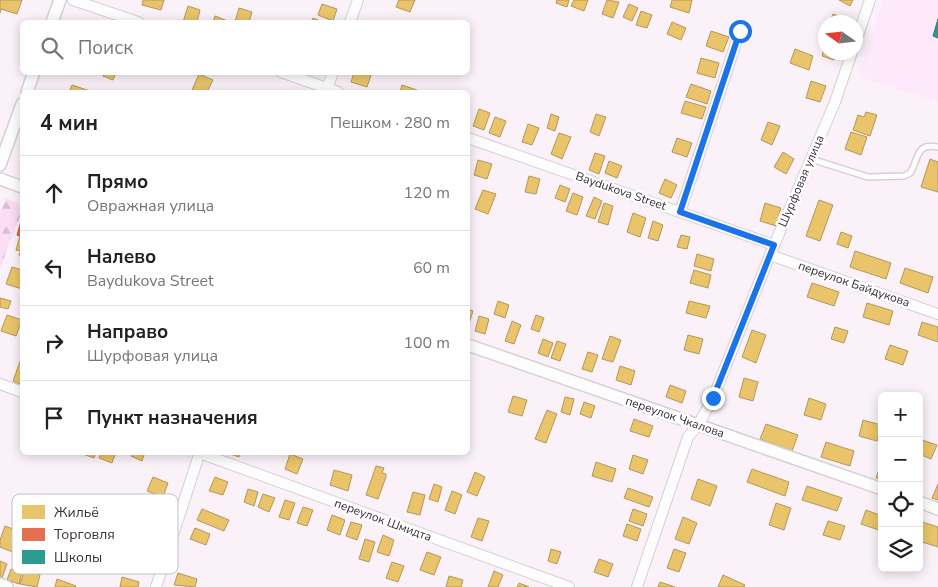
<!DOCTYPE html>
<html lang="ru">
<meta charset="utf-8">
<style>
:root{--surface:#fff;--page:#f6f6f6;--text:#222;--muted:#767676;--line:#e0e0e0}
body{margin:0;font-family:"Nunito Sans",sans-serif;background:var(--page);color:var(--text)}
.controls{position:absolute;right:15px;bottom:15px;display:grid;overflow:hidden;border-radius:8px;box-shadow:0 2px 12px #0003}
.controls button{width:45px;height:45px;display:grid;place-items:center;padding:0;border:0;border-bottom:1px solid var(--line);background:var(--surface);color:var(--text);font:25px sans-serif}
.compass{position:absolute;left:818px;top:15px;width:45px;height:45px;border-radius:50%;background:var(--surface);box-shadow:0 2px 12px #0003;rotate:284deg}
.stop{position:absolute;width:15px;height:15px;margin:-11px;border:4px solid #1a73e8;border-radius:50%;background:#fff}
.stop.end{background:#1a73e8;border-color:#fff;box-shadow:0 1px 5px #0008}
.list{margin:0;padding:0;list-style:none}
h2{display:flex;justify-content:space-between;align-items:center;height:65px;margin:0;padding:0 20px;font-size:21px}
h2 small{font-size:16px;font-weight:400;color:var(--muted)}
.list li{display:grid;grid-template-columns:32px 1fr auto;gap:15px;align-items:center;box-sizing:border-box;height:75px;padding:0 20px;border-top:1px solid var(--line)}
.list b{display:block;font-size:19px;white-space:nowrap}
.list p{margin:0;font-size:16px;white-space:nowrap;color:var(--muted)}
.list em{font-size:16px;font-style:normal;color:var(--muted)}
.icon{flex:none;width:28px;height:28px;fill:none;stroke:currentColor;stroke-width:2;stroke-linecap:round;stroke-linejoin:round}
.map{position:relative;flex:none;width:938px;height:587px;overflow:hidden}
.search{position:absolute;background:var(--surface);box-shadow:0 2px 12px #0003;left:20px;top:20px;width:450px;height:55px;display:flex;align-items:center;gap:12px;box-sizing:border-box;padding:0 18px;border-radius:8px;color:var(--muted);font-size:19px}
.panel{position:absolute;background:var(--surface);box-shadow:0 2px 12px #0003;left:20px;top:90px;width:450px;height:365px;border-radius:8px}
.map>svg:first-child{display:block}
.built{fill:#fde9f9}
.forest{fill:url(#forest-firs)}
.homes{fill:#e9c46a;stroke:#b4975b}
.shops{fill:#e76f51;stroke:#b35c4a}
.schools{fill:#2a9d8f;stroke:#2f7c75}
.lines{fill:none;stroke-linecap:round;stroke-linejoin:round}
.service-casing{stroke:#d8ced6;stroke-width:8}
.minor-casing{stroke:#d8ced6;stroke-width:12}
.tertiary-casing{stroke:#d8ced6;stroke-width:14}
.service{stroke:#fefdfe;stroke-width:5}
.minor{stroke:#fefdfe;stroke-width:10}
.tertiary{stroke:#fefdfe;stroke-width:11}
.route{stroke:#1a73e8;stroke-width:6}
.labels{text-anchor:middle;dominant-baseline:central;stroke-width:5;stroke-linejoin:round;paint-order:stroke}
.street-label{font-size:12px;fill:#3a2f38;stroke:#fff}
.key{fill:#fff;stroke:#c4c1c3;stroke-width:1}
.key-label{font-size:14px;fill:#3a2f38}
</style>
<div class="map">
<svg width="938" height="587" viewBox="0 0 938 587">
<defs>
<pattern id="forest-firs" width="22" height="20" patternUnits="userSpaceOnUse" patternTransform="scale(1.25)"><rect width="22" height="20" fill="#fbddf5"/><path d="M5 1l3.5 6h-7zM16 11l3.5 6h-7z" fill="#d8bed3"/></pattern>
</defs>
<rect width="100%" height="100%" fill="#fbf1f9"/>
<path class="built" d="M883,0H938V102L858,76Z"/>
<path class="forest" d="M6,198L22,205V211L0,268V213Z"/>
<g class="homes">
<path d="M0,0H22L17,14L1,9L0,13Z"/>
<path d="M143,0H164L161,10L142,5Z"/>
<path d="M399,0H415L410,12L396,7Z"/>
<path d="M557,0H569L567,7L556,3Z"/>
<path d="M574,0H588L584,11L571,6Z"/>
<path d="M607,0L619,2L613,18L602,14Z"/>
<path d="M672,0H692L689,13L670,7Z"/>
<path d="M839,0H853L850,6Z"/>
<path d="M322,4L337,9L333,21L318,15Z"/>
<path d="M629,4L638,8L632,21L623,17Z"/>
<path d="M188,6L200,10L197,22H183Z"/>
<path d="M239,8L252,12L249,22H235Z"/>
<path d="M641,11L652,15L647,28L636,25Z"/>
<path d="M833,14L846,19L845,22H830Z"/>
<path d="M215,16L230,22H213Z"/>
<path d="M313,18L323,22H311Z"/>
<path d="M672,22L686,28L681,40L667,34Z"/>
<path d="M711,31L729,37L723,52L706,46Z"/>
<path d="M826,43V52H836L834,60L822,56Z"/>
<path d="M795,49L813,56L809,70L790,63Z"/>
<path d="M701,58L719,63L715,78L697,73Z"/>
<path d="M104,72H116L113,80L103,76Z"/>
<path d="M354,72H365L371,75L367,87L351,82Z"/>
<path d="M199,74L213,80L207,92H197L192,90Z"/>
<path d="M811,81L826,86L820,102L806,98Z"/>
<path d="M691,84L711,91L707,104L686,97Z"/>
<path d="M72,85L93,92H69Z"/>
<path d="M402,85L417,90L416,92H400Z"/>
<path d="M685,101L706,107L702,119L681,113Z"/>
<path d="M479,109L490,113L484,130L473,126Z"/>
<path d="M866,112L877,115L870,136L853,130L858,115L864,117Z"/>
<path d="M551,114L559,117L555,131L547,128Z"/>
<path d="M596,114L606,117L599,136L590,132Z"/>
<path d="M495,117L506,121L500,137L489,133Z"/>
<path d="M768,122L780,126L772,145L761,140Z"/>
<path d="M528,124L539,128L532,145L522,142Z"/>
<path d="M851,132L867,137L861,155L845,149Z"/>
<path d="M559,133L571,137L562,159L551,154Z"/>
<path d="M677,138L692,143L687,157L672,152Z"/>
<path d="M783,152L794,159L786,174L774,167Z"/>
<path d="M595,153L605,156L599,174L589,170Z"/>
<path d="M930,159L938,162V192L921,187Z"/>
<path d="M478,160L492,164L487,179L474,175Z"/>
<path d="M609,161L622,166L617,178L605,173Z"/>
<path d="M529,176L540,179L536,194L525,192Z"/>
<path d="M665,179L677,185L671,198L659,193Z"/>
<path d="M560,185L570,189L565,202L555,198Z"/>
<path d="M483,190L496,194L488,214L475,209Z"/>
<path d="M573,193L583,197L577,215L566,211Z"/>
<path d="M594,197L602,201L595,219L586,216Z"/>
<path d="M819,200L833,205L820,241L806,236Z"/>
<path d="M604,203L613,206L608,225L598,222Z"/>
<path d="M765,203L781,208L776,226L760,221Z"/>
<path d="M633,213L646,218L640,237L627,232Z"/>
<path d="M653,221L663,225L658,241L648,238Z"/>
<path d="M841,232L852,236L848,248L837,244Z"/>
<path d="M681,235L690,237L687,249L677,247Z"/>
<path d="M20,236L22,237V256L19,255L21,251L16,250Z"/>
<path d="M855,251L891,263L886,279L850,267Z"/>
<path d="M697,254L714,259L711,271L694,266Z"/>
<path d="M12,267L22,270V289L6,284Z"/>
<path d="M905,268L933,277L928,293L900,283Z"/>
<path d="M694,270L711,275L708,288L690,283Z"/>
<path d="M812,283L839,292L834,306L807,297Z"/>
<path d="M0,298L11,301L8,309L0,307Z"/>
<path d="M498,301L509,305L505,318L494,314Z"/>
<path d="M689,301L710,306L706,318L686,313Z"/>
<path d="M867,303L893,311L889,325L863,317Z"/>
<path d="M468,309L473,311L468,327Z"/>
<path d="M7,315L22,320L16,336L1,331Z"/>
<path d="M536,315L544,318L539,332L531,329Z"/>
<path d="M479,316L489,319L485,334L475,331Z"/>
<path d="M512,321L521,325L514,344L505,341Z"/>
<path d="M922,322L938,327V342L918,335Z"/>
<path d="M835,327L848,331L844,343L831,339Z"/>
<path d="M752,330L766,335L756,363L742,357Z"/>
<path d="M688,335L703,339L699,354L684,350Z"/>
<path d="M610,336L621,340L613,362L602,359Z"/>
<path d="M543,339L553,343L548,357L538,353Z"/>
<path d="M557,341L566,344L560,361L551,358Z"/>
<path d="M890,345L908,351L903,365L885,359Z"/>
<path d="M588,352L598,355L592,372L582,369Z"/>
<path d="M22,356V385L13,381Z"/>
<path d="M620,366L635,371L631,385L616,380Z"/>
<path d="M744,378L758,382L753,401L739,397Z"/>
<path d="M670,385L686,391L682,403L666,397Z"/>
<path d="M513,396L527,400L522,416L508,412Z"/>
<path d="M565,397L574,399L570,415L561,412Z"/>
<path d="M809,398L826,404L821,420L804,415Z"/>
<path d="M584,402L595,406L591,418L580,414Z"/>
<path d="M547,410L557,414L546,443L535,439Z"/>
<path d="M634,419L653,426L649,437L630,431Z"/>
<path d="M863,420L881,425L877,441L859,436Z"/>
<path d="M766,424L798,435L792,451L760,439Z"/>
<path d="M919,439L937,445L931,459L919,454Z"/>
<path d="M826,442L854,451L850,466L821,457Z"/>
<path d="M83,452H96L94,458L83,454Z"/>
<path d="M101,452H116L112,463L99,458Z"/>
<path d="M133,452H145L142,461L131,456Z"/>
<path d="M225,452H240L239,457Z"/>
<path d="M290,454L303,459L297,474L285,469Z"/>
<path d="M633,455L648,460L643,474L629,469Z"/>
<path d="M596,462L616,469L612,482L592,476Z"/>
<path d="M881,464L882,465V480L876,478Z"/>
<path d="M376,466L384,468L382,473L386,474V477L378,499L366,495Z"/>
<path d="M752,469L789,482L785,496L747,482Z"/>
<path d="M334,470L352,475L348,491L330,485Z"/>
<path d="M475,472L485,477L477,496L467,492Z"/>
<path d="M153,477L168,483L163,497L147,491Z"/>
<path d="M215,477L228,482L223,495L209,491Z"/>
<path d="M698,479L717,486L710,506L691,499Z"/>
<path d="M434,484L442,487L438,502L429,499Z"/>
<path d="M938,484V500L932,498Z"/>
<path d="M807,486L842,498L837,511L802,500Z"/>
<path d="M628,488L653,497L649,507L624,498Z"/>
<path d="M248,489L258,492L254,506L244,502Z"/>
<path d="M452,491L462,495L455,514L445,510Z"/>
<path d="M413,492L425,495L420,515L407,512Z"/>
<path d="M263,494L275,498L269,512L258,507Z"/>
<path d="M285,500L295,503L289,520L279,517Z"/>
<path d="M776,503L791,508L784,530L769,525Z"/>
<path d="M303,507L313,510L307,526L297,523Z"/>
<path d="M202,509L229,520L224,531L197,520Z"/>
<path d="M633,509L647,514L643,526L629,521Z"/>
<path d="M866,510L882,516V531L861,524Z"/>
<path d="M332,515L345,520L340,535L327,530Z"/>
<path d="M683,517L697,523L689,544L675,539Z"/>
<path d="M478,518L489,521L482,541L471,537Z"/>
<path d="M828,521L845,526L840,540L823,535Z"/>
<path d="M919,521L938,527V547L919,541Z"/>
<path d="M351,522L362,525L357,540L346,536Z"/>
<path d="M627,524L641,529L637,541L623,536Z"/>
<path d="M5,526L28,535L20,555L0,547V540Z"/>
<path d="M195,528L210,534L206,545L190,539Z"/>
<path d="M383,535L394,540L389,556L377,552Z"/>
<path d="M365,539L375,542L369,562L359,559Z"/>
<path d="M551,549L561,552L557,564L548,561Z"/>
<path d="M674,549L686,553L679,572L667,568Z"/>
<path d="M427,552L441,557L434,575L420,570Z"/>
<path d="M599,559L613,564L608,577L594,572Z"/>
<path d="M0,561L7,564L2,578H0Z"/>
<path d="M392,562L404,566L398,582L386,578Z"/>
<path d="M11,569L22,573L19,584L7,580Z"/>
<path d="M25,570L40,575L37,587L20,584Z"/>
<path d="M494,571L503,575L498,587H488Z"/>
<path d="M178,573L197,579L195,587L174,585Z"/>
<path d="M723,575L745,585L744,587H718Z"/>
<path d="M449,576L463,580L461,587H446Z"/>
<path d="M122,577L139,582L138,587H120Z"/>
<path d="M57,579L76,586L75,587H55Z"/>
<path d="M660,582L675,587H658Z"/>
<path d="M519,583L529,587H517Z"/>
</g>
<path class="shops" d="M22,218V237L17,235Z"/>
<path class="schools" d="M938,19V38L933,36Z"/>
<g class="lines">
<defs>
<path id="service" d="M811,159L868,177L904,176L910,173C919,160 915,142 938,147"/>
<g id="minor">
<path d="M73,0L138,22"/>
<path d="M350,22L358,0"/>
<path d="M856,41L870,0"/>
<path d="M281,72L338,92"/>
<path d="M326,92L333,72"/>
<path d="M468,138L774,245"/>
<path d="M680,212L740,31"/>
<path d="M770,255L938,314"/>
<path d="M0,384L22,392"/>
<path d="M197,452L569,587"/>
<path d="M156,587L200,452"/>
<path d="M637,587L688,437L698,425L713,398L770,255L835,102L852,52"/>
</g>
<g id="tertiary">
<path d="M52,22L60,0"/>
<path d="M27,92L34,72"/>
<path d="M0,165L22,104"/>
<path d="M0,179L22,187"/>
<path d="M468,345L882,489"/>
<path d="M919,502L938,509"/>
<path d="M0,584L7,587"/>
</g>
</defs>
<use href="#service" class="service-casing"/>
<use href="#minor" class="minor-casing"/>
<use href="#tertiary" class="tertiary-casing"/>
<use href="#service" class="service"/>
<use href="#minor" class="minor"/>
<use href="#tertiary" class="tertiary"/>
</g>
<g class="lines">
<path class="route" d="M713,398L774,245L680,212L740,31"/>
</g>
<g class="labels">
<g class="street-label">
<text transform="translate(801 181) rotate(-67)">Шурфовая улица</text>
<text transform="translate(621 191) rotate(19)">Baydukova Street</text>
<text transform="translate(854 284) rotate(19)">переулок Байдукова</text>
<text transform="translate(675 417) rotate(19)">переулок Чкалова</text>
<text transform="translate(383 520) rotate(20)">переулок Шмидта</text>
</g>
</g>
<rect x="12" y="494" width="166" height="80" rx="8" class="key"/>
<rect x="22" y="505" width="23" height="14" fill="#e9c46a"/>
<rect x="22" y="528" width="23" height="13" fill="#e76f51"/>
<rect x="22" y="550" width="23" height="14" fill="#2a9d8f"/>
<g class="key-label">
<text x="54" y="517">Жильё</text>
<text x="54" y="539">Торговля</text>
<text x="54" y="562">Школы</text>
</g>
</svg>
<div class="controls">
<button>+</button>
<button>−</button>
<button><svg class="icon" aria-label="locate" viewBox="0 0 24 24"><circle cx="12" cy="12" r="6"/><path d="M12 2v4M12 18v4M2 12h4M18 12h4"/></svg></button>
<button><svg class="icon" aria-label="layers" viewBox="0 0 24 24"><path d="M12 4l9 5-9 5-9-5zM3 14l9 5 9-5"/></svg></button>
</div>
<svg class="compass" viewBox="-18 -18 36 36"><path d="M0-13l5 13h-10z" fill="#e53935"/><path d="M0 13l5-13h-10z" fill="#767676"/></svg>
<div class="stop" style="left:740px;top:31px"></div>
<div class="stop end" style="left:713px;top:398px"></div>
<div class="search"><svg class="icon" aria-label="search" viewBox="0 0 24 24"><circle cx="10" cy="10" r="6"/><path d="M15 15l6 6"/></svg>Поиск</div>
<section class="panel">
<h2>4 мин<small>Пешком · 280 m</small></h2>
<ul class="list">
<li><svg class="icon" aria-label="ahead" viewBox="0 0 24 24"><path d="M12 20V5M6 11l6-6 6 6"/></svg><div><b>Прямо</b><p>Овражная улица</p></div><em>120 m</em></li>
<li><svg class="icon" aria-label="left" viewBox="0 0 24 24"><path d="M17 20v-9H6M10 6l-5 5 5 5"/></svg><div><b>Налево</b><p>Baydukova Street</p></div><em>60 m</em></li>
<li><svg class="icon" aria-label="right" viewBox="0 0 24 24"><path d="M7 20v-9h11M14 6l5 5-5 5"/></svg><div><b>Направо</b><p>Шурфовая улица</p></div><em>100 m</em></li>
<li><svg class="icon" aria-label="arrive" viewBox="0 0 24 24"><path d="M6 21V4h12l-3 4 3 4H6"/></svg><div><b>Пункт назначения</b></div></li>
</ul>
</section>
</div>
